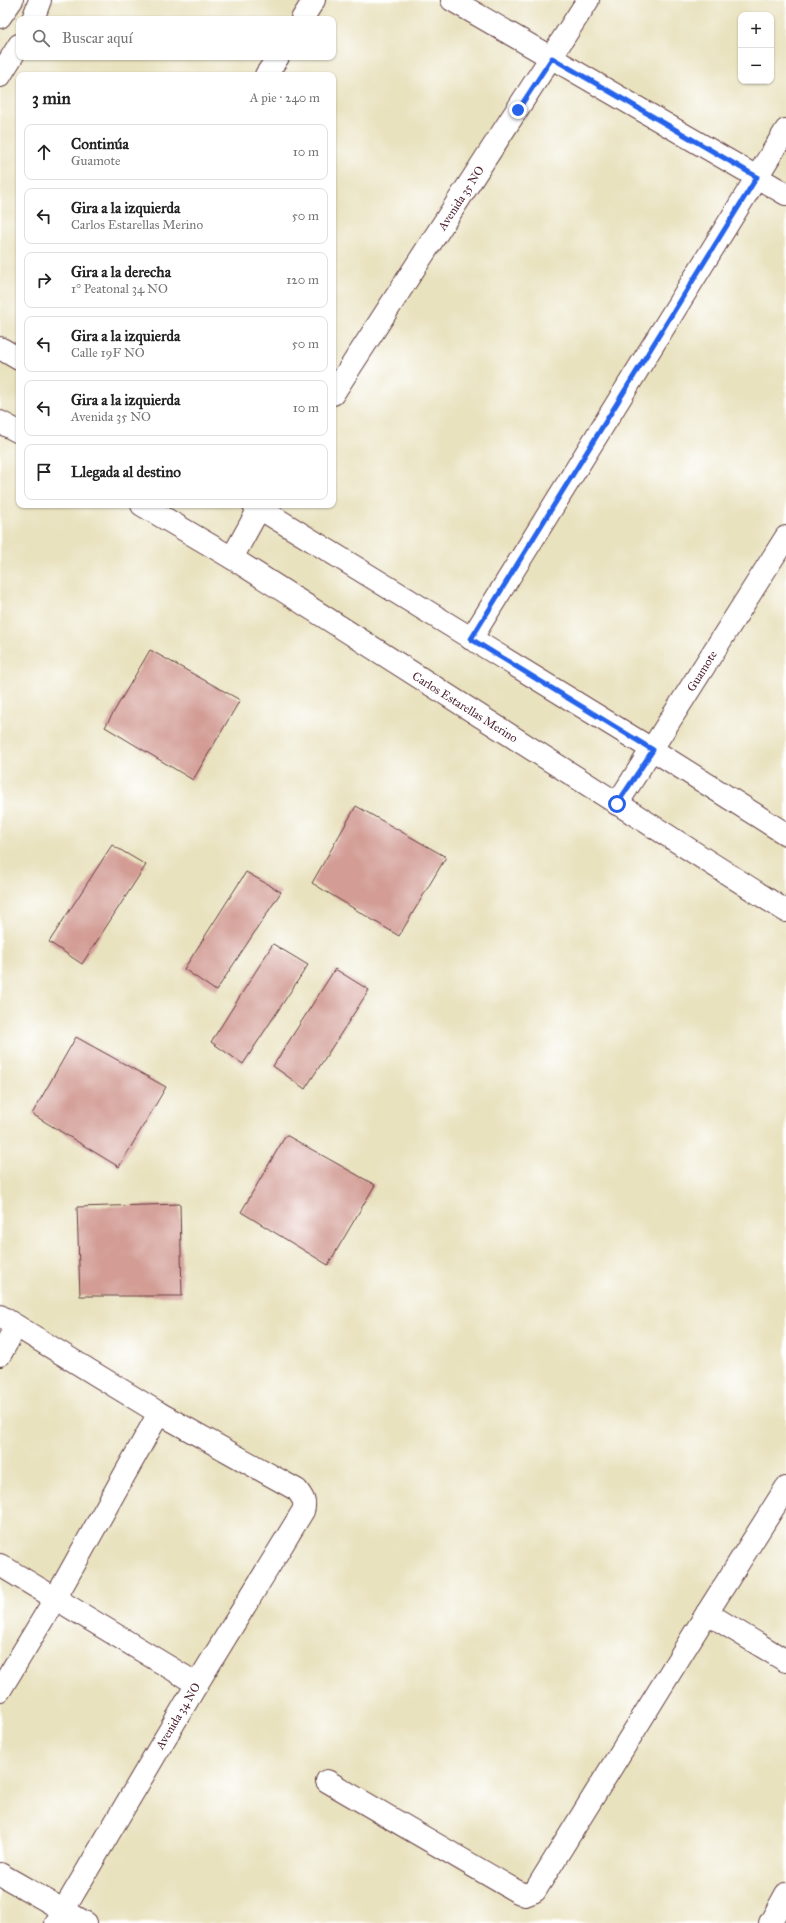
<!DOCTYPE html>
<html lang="es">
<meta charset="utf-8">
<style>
:root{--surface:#fff;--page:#f6f6f6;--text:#222;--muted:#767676;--line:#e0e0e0}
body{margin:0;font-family:"IM FELL Great Primer",serif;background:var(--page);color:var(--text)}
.controls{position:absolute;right:12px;top:12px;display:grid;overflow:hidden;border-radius:8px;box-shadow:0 1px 3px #0004}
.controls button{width:36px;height:36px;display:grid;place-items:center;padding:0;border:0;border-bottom:1px solid var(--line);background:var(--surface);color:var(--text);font:20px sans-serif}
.stop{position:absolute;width:12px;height:12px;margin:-9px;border:3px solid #2563eb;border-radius:50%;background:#fff}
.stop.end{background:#2563eb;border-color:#fff;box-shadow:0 1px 4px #0008}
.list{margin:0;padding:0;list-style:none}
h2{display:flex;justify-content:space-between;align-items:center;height:52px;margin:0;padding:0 16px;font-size:17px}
h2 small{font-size:13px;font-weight:400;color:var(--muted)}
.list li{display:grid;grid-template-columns:26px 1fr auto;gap:12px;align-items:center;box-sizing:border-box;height:56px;margin:0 8px 8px;padding:0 8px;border:1px solid var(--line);border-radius:8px}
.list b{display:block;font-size:15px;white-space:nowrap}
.list p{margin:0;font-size:13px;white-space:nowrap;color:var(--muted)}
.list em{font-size:13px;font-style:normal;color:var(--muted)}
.icon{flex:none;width:22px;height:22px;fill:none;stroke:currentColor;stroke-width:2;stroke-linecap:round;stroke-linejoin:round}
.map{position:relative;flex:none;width:786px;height:1923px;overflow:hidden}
.search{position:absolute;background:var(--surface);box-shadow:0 1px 3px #0004;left:16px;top:16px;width:320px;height:44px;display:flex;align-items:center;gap:10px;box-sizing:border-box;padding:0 14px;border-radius:8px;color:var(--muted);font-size:15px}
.panel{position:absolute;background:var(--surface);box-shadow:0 1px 3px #0004;left:16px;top:72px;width:320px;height:436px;border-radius:8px}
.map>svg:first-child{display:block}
.building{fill:#d39d95}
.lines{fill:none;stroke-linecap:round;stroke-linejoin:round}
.minor-casing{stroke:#623c41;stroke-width:24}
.tertiary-casing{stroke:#623c41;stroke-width:24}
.minor{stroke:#fff;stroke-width:22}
.tertiary{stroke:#fff;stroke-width:22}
.route{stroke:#2563eb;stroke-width:5}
.labels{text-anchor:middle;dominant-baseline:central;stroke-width:3.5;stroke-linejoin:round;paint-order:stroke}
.street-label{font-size:12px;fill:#4a1f2b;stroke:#fff}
</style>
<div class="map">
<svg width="786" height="1923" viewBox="0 0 786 1923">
<rect width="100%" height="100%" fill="#fff"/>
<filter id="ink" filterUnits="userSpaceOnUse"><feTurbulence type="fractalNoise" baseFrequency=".025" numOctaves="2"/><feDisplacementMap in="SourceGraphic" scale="8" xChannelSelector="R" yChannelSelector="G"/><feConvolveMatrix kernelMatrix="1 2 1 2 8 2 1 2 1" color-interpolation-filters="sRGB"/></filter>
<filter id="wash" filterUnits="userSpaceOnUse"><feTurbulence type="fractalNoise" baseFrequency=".012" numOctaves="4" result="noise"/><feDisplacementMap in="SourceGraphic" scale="16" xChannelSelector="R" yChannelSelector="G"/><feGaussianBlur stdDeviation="0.9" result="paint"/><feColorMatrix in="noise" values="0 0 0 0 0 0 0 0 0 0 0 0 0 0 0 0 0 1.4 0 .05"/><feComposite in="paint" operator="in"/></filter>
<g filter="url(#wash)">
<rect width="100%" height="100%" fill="#e9e2bf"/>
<g id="blocks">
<g class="building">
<path d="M150,650L240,700L193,780L105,727Z"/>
<path d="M356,806L446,857L399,936L312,883Z"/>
<path d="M112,845L146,865L82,964L49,942Z"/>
<path d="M246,872L281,892L216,991L184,969Z"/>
<path d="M273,944L308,965L243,1064L211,1042Z"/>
<path d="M335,969L369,990L305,1089L273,1066Z"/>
<path d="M76,1037L166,1087L119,1167L32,1114Z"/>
<path d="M286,1135L375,1185L328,1265L241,1212Z"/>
<path d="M180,1204L182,1296H80L77,1207Z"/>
</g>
</g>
</g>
<g filter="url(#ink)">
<use href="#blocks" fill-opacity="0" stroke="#623c41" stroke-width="1"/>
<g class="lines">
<defs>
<g id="minor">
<path d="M452,0L786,194"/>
<path d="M33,19L40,0"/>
<path d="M302,19L314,0"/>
<path d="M266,75L278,57"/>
<path d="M0,76L19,45"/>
<path d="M333,394L588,0"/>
<path d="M232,558L261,505"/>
<path d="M471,639L786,130"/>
<path d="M617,804L786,537"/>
<path d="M0,1316L159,1413L297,1490C303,1498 306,1502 303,1511L197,1684L56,1923"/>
<path d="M0,1355L16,1326"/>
<path d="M0,1565L197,1684"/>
<path d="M707,1613L786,1661"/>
<path d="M0,1690L55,1599L159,1413"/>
<path d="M327,1781L518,1892L525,1895L535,1891L707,1613L786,1488"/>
<path d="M0,1874L86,1923"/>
<path d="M770,1923L786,1894"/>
</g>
<g id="tertiary">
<path d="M0,17L12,0"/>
<path d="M0,348L19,359"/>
<path d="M0,422L19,432"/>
<path d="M142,505L232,558L786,911"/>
<path d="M254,505L653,750L786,834"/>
</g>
</defs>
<use href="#minor" class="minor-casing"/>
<use href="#tertiary" class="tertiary-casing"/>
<use href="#minor" class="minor"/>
<use href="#tertiary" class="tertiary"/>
</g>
</g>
<g class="lines" filter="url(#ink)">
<path class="route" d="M518,110L552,58L757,177L471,639L653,750L617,804"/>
</g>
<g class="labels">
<g class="street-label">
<text transform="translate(461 198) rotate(-57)">Avenida 35 NO</text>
<text transform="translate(702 671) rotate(-58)">Guamote</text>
<text transform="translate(465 707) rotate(32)">Carlos Estarellas Merino</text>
<text transform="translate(178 1716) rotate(-59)">Avenida 34 NO</text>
</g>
</g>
</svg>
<div class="controls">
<button>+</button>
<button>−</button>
</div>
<div class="stop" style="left:617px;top:804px"></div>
<div class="stop end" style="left:518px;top:110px"></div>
<div class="search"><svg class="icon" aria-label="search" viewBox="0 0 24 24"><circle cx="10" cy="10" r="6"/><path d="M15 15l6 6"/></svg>Buscar aquí</div>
<section class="panel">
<h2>3 min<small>A pie · 240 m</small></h2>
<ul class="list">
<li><svg class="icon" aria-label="ahead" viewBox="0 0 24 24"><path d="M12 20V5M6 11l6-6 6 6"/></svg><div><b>Continúa</b><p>Guamote</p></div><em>10 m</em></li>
<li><svg class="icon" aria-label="left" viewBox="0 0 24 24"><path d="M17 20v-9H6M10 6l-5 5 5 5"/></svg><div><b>Gira a la izquierda</b><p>Carlos Estarellas Merino</p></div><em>50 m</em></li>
<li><svg class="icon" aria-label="right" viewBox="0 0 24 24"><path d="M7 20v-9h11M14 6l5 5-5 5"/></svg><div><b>Gira a la derecha</b><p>1° Peatonal 34 NO</p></div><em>120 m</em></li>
<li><svg class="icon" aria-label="left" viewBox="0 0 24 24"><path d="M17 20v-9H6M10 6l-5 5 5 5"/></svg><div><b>Gira a la izquierda</b><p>Calle 19F NO</p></div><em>50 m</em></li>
<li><svg class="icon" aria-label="left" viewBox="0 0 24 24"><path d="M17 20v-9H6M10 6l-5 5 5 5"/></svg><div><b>Gira a la izquierda</b><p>Avenida 35 NO</p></div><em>10 m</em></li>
<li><svg class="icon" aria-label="arrive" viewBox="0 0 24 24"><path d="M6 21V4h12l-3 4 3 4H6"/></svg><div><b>Llegada al destino</b></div></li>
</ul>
</section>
</div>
